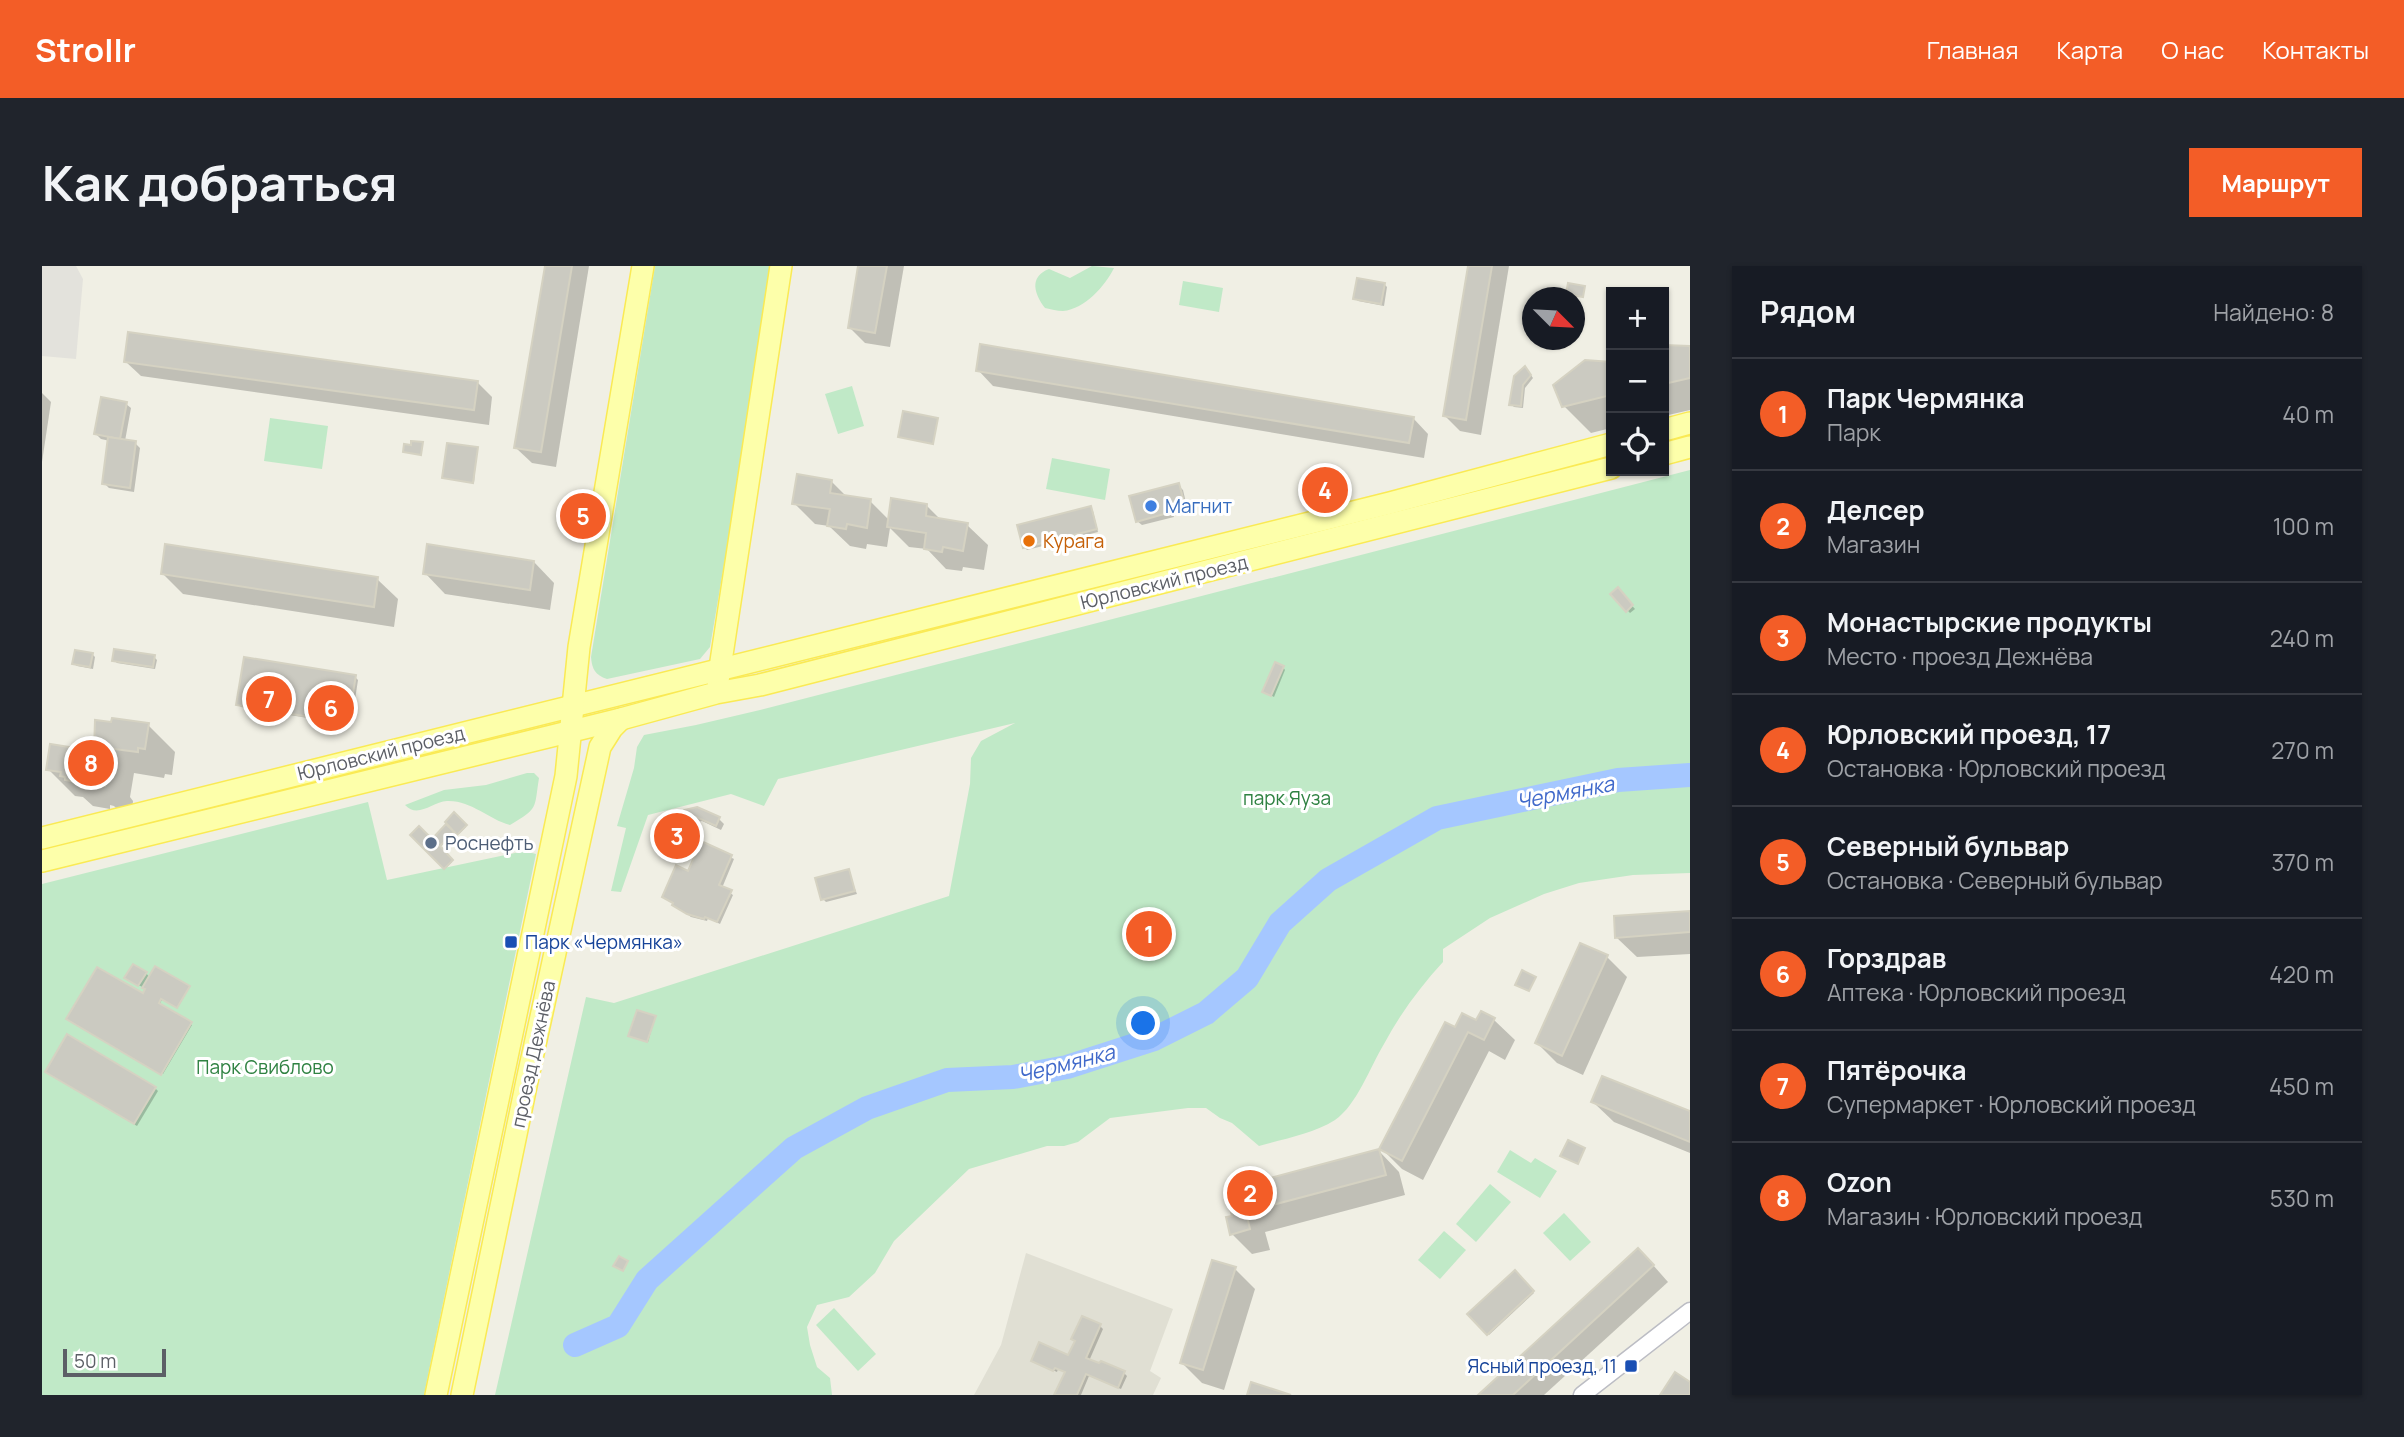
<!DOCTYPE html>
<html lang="ru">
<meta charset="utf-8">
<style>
:root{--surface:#171b24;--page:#20242c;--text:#f1f3f6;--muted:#9ea1a6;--line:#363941;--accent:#f35d27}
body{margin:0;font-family:Manrope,sans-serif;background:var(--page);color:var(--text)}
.controls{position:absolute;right:21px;top:21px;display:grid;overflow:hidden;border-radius:0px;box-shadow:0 2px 5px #0004}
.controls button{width:63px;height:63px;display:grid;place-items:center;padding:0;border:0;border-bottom:2px solid var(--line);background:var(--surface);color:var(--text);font:35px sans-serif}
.compass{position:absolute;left:1480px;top:21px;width:63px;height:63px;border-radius:50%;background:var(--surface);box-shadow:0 2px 5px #0004;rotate:114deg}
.scale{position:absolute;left:21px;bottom:18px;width:103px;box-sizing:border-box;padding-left:7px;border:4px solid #5c5f66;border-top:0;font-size:19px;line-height:24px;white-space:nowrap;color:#5c5f66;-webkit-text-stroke:5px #fff;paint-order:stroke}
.you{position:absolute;left:1102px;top:758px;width:24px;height:24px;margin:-18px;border:5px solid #fff;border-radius:50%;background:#1a73e8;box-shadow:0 0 0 10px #1a73e833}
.badge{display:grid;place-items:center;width:46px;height:46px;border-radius:50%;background:var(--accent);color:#fff;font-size:23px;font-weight:700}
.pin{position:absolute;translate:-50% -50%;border:4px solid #fff;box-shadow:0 2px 7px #0006}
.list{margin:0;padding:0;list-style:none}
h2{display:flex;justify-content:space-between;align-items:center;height:91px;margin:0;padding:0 28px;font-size:30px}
h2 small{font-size:23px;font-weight:400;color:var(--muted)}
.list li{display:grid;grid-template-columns:46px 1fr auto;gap:21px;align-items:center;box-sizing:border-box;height:112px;padding:0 28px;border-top:2px solid var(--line)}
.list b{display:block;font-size:26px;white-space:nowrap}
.list p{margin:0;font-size:23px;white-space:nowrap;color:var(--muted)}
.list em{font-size:23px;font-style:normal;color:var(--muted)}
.icon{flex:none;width:38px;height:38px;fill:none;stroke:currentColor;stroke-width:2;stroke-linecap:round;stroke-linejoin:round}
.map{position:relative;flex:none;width:1648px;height:1129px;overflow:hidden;border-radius:0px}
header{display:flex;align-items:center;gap:42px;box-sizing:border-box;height:98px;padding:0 35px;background:var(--accent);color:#fff}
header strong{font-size:33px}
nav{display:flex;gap:38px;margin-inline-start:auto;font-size:24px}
.intro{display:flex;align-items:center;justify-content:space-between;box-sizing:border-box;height:168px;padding:0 42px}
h1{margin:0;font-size:49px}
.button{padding:18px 32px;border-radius:0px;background:var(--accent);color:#fff;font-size:24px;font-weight:700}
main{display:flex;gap:42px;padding:0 42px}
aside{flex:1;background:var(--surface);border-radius:0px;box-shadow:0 2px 5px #0004}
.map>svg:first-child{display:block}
.industrial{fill:#e3e2dc}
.education{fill:#e0dfd3}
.green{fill:#c0e9c7}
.shadow{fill:#0003}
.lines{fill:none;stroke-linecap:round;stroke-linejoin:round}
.river{stroke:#a5c7ff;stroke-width:24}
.building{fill:#cbcac1;stroke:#d5d2c2;stroke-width:2}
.minor-casing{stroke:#bcbdc4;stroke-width:19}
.major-casing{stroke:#faea54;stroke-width:24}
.minor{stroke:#fff;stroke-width:16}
.major{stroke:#fdffaa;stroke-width:21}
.shop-dot{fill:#3f7fe0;stroke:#fff;stroke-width:2.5}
.food-dot{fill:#e8710a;stroke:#fff;stroke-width:2.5}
.service-dot{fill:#5c6f8a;stroke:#fff;stroke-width:2.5}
.transit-dot{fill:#1a4fb4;stroke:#fff;stroke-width:2.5}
.labels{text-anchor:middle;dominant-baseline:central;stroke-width:6;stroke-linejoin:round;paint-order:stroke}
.shop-label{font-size:19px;fill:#366cbe;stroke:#fff;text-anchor:start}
.food-label{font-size:19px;fill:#c56008;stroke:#fff;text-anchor:start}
.street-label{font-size:19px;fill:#5c5f66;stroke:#fff}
.park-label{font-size:19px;fill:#2f8242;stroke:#fff}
.service-label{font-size:19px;fill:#4e5e75;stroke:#fff;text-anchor:start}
.transit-label{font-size:19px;fill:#164399;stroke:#fff;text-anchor:start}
.water-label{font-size:21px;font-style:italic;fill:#4069ca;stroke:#fff}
</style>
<header>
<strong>Strollr</strong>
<nav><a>Главная</a><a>Карта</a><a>О нас</a><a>Контакты</a></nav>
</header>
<div class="intro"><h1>Как добраться</h1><a class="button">Маршрут</a></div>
<main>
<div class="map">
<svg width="1648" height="1129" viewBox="0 0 1648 1129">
<rect width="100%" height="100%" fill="#f0efe4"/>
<path class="industrial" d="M0,0H34L41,13L34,93L0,90Z"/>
<path class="education" d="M984,987L1131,1043L1108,1105L1119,1112L1111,1129H932L959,1079Z"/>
<g class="green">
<path d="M613,0H733L668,381L658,393L565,413C553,409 550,403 549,391Z"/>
<path d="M1050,0L1072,2C1063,20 1043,43 1021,45C1015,45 1009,43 1003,42C993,29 986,11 1007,3L1028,12Z"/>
<path d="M1141,15L1181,22L1177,46L1137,39Z"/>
<path d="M810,120L822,160L796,168L783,128Z"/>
<path d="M228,152L286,160L280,203L222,195Z"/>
<path d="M1010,192L1068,203L1063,234L1004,223Z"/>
<path d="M1648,204V607L1591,609L1537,617L1502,628L1448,652L1401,683V696C1378,721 1358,748 1342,778C1328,801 1315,839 1293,854C1271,868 1241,873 1217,880L1190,857L1178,852L1164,842H1146L1068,852L1036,876L1022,880H1005L927,903L852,975L833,1007L807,1031L775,1039L765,1061L768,1079L775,1101L788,1112L790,1129H453L544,731L572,737L907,630L928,518L929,492L939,475L973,457L736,513L722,540L689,528L606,549L579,626L569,625L584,562L575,560L592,502L595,481L602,469L654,459L718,444Z"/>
<path d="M485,507H492L497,512C492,543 497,542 468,559C446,553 429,534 405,535C390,536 376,553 363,539L402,524L444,519Z"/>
<path d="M326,536L345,614L482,585L494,588L382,1129H0V618Z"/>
<path d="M1468,884L1489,897L1493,892L1515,905L1498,932L1455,906Z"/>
<path d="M1448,918L1469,936L1434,976L1414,958Z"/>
<path d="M1522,947L1549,976L1528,995L1501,967Z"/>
<path d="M1402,965L1424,984L1398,1013L1376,994Z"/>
<path d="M792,1042L834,1088L816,1105L774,1059Z"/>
</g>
<g class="shadow">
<path d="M505,0H547L514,201L490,197L474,182Z"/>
<path d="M818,0H862L848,81L823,77L808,62Z"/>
<path d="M1428,0H1467L1439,169L1418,165L1403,150Z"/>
<path d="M1342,18L1345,21L1342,40L1316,35L1313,32Z"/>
<path d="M1622,80L1648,81V144L1622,150Z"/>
<path d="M83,95L435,116L450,131L447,159L99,110Z"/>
<path d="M1543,95L1569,97V162L1549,167L1522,140Z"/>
<path d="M936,104L1371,152L1386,168L1382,192L951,120Z"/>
<path d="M1486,105L1491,112L1483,122L1481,142L1472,141L1469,138Z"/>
<path d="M0,127L9,136L0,196Z"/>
<path d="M84,138L89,142L83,175L93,177L98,182L92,226L67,222L62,217L68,175L59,173L54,168Z"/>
<path d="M435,183L432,217L402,212Z"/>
<path d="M790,216L805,231L828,235L847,254L885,240L900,255L925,259L946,279L942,304L921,301L920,305L904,303L885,283L867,281L848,262L845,281L825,278L824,283L808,280L787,260L773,258L752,237Z"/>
<path d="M1136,219L1141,224L1145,241L1131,245L1132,251L1100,259L1095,255Z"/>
<path d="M1048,242L1051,245L1056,266L985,284L982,281Z"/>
<path d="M492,296L512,317L508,344L403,328L383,307Z"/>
<path d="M121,308L335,313L356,333L352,361L141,328Z"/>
<path d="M1576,324L1593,343L1588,347L1570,328Z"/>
<path d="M50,388L53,391L51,403L35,400L32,398Z"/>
<path d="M112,391L115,394L113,403L75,397L72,394Z"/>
<path d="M1241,401L1243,404L1232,431L1223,426Z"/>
<path d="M313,411L316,414L309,459L199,441L196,438Z"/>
<path d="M106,459L133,486L130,509L123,508L122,512L92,507L88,531L91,535L90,546L76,544L72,540L68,539V543L51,540L41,531L33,530L6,503L53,487Z"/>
<path d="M643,546L677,553L682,558L679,564L660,555L652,557L638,588L628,580Z"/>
<path d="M413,549L424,561L417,568L414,566L397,582L410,596L404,602L371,569L390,576Z"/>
<path d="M660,577L692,593L680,622L691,629L678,658L666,652L665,655L649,651L622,631L647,607Z"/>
<path d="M806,605L815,628L784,636L781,633Z"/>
<path d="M1648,647V688L1595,691L1574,671V652Z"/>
<path d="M1565,691L1585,711L1541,809L1515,797L1495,777Z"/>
<path d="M114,702L147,722L136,741L121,732L117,739L150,759L121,808L26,753L101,730L105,723L87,715L104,707L108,712Z"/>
<path d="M1440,747L1452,754L1473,774L1463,794L1447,785L1381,914L1360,903L1340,883L1414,763L1435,757Z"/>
<path d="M613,752L606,776L589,770Z"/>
<path d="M8,809L113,822L116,825L95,860Z"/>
<path d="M1561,812L1648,847V887L1572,856L1551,836Z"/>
<path d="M1337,885L1357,906L1363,929L1223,966L1228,984L1210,988L1190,968L1192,951Z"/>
<path d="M1611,999L1626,1016L1502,1129H1439Z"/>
<path d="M1193,1003L1213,1023L1182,1124L1160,1117L1140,1097Z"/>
<path d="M1473,1006L1492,1027L1447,1069L1428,1048Z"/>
<path d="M1058,1060L1061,1063L1047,1095L1082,1107L1085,1110L1079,1123L1047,1110L1039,1129H1014L1024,1107L1016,1103L1015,1106L991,1095L1027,1091Z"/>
</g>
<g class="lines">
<path class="river" d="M533,1079L576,1060L605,1014L752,882L825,842L905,814L971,811L1025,801L1112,773L1164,747L1205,712L1238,657L1286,614L1395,552L1576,514L1648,509"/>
</g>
<g class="building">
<path d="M503,0H530L499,186L472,182Z"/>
<path d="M816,0H845L833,67L806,62Z"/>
<path d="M1426,0H1450L1424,154L1401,150Z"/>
<path d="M1315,12L1343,17L1339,38L1311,33Z"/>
<path d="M1526,17L1543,20L1541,31L1524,28Z"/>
<path d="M86,66L436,115L432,144L82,96Z"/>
<path d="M938,78L1372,151L1367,177L934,105Z"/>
<path d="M1622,79L1648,80V112L1622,118Z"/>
<path d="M1543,94L1569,96V129L1520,141L1511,119Z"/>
<path d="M1483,100L1489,109L1481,119L1479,140L1467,139L1472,110Z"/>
<path d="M59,131L85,136L78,173L52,168Z"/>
<path d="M861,145L896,152L891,178L856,171Z"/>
<path d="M66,171L94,175L88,222L60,218Z"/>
<path d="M369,175L381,176L379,189L361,186L362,178L369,179Z"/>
<path d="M405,177L436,181L431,217L400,212Z"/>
<path d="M755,208L790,214L788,227L829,233L825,262L805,258L804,263L785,260L788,243L750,238Z"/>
<path d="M1137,217L1142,236L1127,240L1129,246L1094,256L1087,230Z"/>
<path d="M849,232L885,238L884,250L926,257L921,285L901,281L900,286L882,283L884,267L845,261Z"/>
<path d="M1049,240L1055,263L981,282L975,259Z"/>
<path d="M123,278L336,311L332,341L119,308Z"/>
<path d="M385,278L492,295L488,324L381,308Z"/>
<path d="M1576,321L1591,339L1584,346L1568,328Z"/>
<path d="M72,383L113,389L111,401L70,395Z"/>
<path d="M33,384L51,387L48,401L30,398Z"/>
<path d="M202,391L314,409L306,457L194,439Z"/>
<path d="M1233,396L1242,400L1229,430L1220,426Z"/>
<path d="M70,452L107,457L103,483L96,482V486L65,482L62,506H65L63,520L47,518L48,514L42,513L41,517L23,514V511L18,510L19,506L4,504L8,478L52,485L53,454L69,456Z"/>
<path d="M655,541L678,551L674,560L654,551L648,552L633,584L626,581L642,544Z"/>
<path d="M412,546L425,559L415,569L403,556Z"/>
<path d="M404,558L412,566L398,580L411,594L402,603L368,569L377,560L390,573Z"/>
<path d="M659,575L690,589L677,619L690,624L675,656L663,651L662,653L645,648L630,639L631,637L620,631L634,599L646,605Z"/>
<path d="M807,603L813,625L779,634L773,612Z"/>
<path d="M1648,645V666L1573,672L1572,650Z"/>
<path d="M1538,677L1566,689L1520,790L1493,777Z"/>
<path d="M91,698L105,706L96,720L82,712Z"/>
<path d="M113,700L148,720L135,742L119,733L117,737L150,756L119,809L24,753L55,701L101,727L103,723L100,722Z"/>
<path d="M1480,704L1494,711L1487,725L1473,719Z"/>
<path d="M595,744L614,750L605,776L586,770Z"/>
<path d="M1439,745L1453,752L1442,774L1426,766L1360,895L1337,883L1403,756L1413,761L1420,747L1434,754Z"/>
<path d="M25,768L114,821L92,858L3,806Z"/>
<path d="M1560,810L1648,845V876L1549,836Z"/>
<path d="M1526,874L1543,882L1536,898L1518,890Z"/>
<path d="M1337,883L1344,909L1204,946L1208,963L1188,969L1184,951L1190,950L1186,934L1201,930L1198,920Z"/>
<path d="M1596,982L1612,999L1471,1129H1436Z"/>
<path d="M577,990L586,995L581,1005L571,1000Z"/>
<path d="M1170,994L1194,1001L1161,1104L1138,1097Z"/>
<path d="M1473,1004L1492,1025L1445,1069L1425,1048Z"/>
<path d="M1040,1050L1059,1058L1044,1092L1057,1097L1059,1095L1083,1105L1076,1122L1044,1108L1035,1129H1012L1023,1106L1013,1102L1011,1105L989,1095L997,1076L1026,1089L1033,1075L1029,1073Z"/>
<path d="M1633,1106L1648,1116V1129H1618Z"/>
<path d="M1209,1116L1249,1129H1205Z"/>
</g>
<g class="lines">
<defs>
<path id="minor" d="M1540,1129L1648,1045"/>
<g id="major">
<path d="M1622,164L1648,157"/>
<path d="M1622,188L1648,181"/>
<path d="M676,415L739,0"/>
<path d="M0,572L1348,237L1569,178"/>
<path d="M0,595L579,453L674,427L718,419L1569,202"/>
<path d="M394,1129L524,510L537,381L601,0"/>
<path d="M420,1129L485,815L558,481L570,462L579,453"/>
</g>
</defs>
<use href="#minor" class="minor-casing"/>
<use href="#major" class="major-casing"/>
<use href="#minor" class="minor"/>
<use href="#major" class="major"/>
</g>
<circle class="shop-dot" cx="1109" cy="240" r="7"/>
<circle class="food-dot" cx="987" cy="275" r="7"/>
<circle class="service-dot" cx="389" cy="577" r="7"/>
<g class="transit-dot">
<rect x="462" y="669" width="14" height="14" rx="3.5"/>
<rect x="1582" y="1093" width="14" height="14" rx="3.5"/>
</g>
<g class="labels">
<g class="shop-label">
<text x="1123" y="240">Магнит</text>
</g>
<g class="food-label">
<text x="1001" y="275">Курага</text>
</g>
<g class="street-label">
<text transform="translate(1122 316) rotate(-14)">Юрловский проезд</text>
<text transform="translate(339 487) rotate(-14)">Юрловский проезд</text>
<text transform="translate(491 788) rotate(-78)">проезд Дежнёва</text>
</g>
<g class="park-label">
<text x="1245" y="532">парк Яуза</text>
<text x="223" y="801">Парк Свиблово</text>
</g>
<g class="service-label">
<text x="403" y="577">Роснефть</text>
</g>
<g class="transit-label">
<text x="483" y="676">Парк «Чермянка»</text>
<text x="1575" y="1100" text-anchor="end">Ясный проезд, 11</text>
</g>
<g class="water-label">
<text transform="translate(1523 526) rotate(-11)">Чермянка</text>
<text transform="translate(1024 797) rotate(-14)">Чермянка</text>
</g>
</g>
</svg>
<div class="controls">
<button>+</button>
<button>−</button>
<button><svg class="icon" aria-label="locate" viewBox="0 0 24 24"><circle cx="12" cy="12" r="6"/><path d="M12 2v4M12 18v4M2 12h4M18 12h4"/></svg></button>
</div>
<svg class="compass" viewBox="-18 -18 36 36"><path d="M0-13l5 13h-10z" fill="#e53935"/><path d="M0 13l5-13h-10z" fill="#9ea1a6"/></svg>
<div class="scale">50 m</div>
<div class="you"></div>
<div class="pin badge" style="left:1107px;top:668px">1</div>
<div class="pin badge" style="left:1208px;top:927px">2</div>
<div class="pin badge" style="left:635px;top:570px">3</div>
<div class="pin badge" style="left:1283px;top:224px">4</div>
<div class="pin badge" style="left:541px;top:250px">5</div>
<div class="pin badge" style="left:289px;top:442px">6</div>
<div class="pin badge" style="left:227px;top:433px">7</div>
<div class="pin badge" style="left:49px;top:497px">8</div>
</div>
<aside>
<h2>Рядом<small>Найдено: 8</small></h2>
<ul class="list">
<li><span class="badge">1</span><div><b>Парк Чермянка</b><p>Парк</p></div><em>40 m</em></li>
<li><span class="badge">2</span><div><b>Делсер</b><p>Магазин</p></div><em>100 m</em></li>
<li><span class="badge">3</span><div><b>Монастырские продукты</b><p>Место · проезд Дежнёва</p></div><em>240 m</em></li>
<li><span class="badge">4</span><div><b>Юрловский проезд, 17</b><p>Остановка · Юрловский проезд</p></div><em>270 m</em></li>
<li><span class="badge">5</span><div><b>Северный бульвар</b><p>Остановка · Северный бульвар</p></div><em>370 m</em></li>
<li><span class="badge">6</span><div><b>Горздрав</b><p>Аптека · Юрловский проезд</p></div><em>420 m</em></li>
<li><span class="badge">7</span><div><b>Пятёрочка</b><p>Супермаркет · Юрловский проезд</p></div><em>450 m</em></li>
<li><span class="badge">8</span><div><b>Ozon</b><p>Магазин · Юрловский проезд</p></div><em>530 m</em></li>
</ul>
</aside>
</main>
